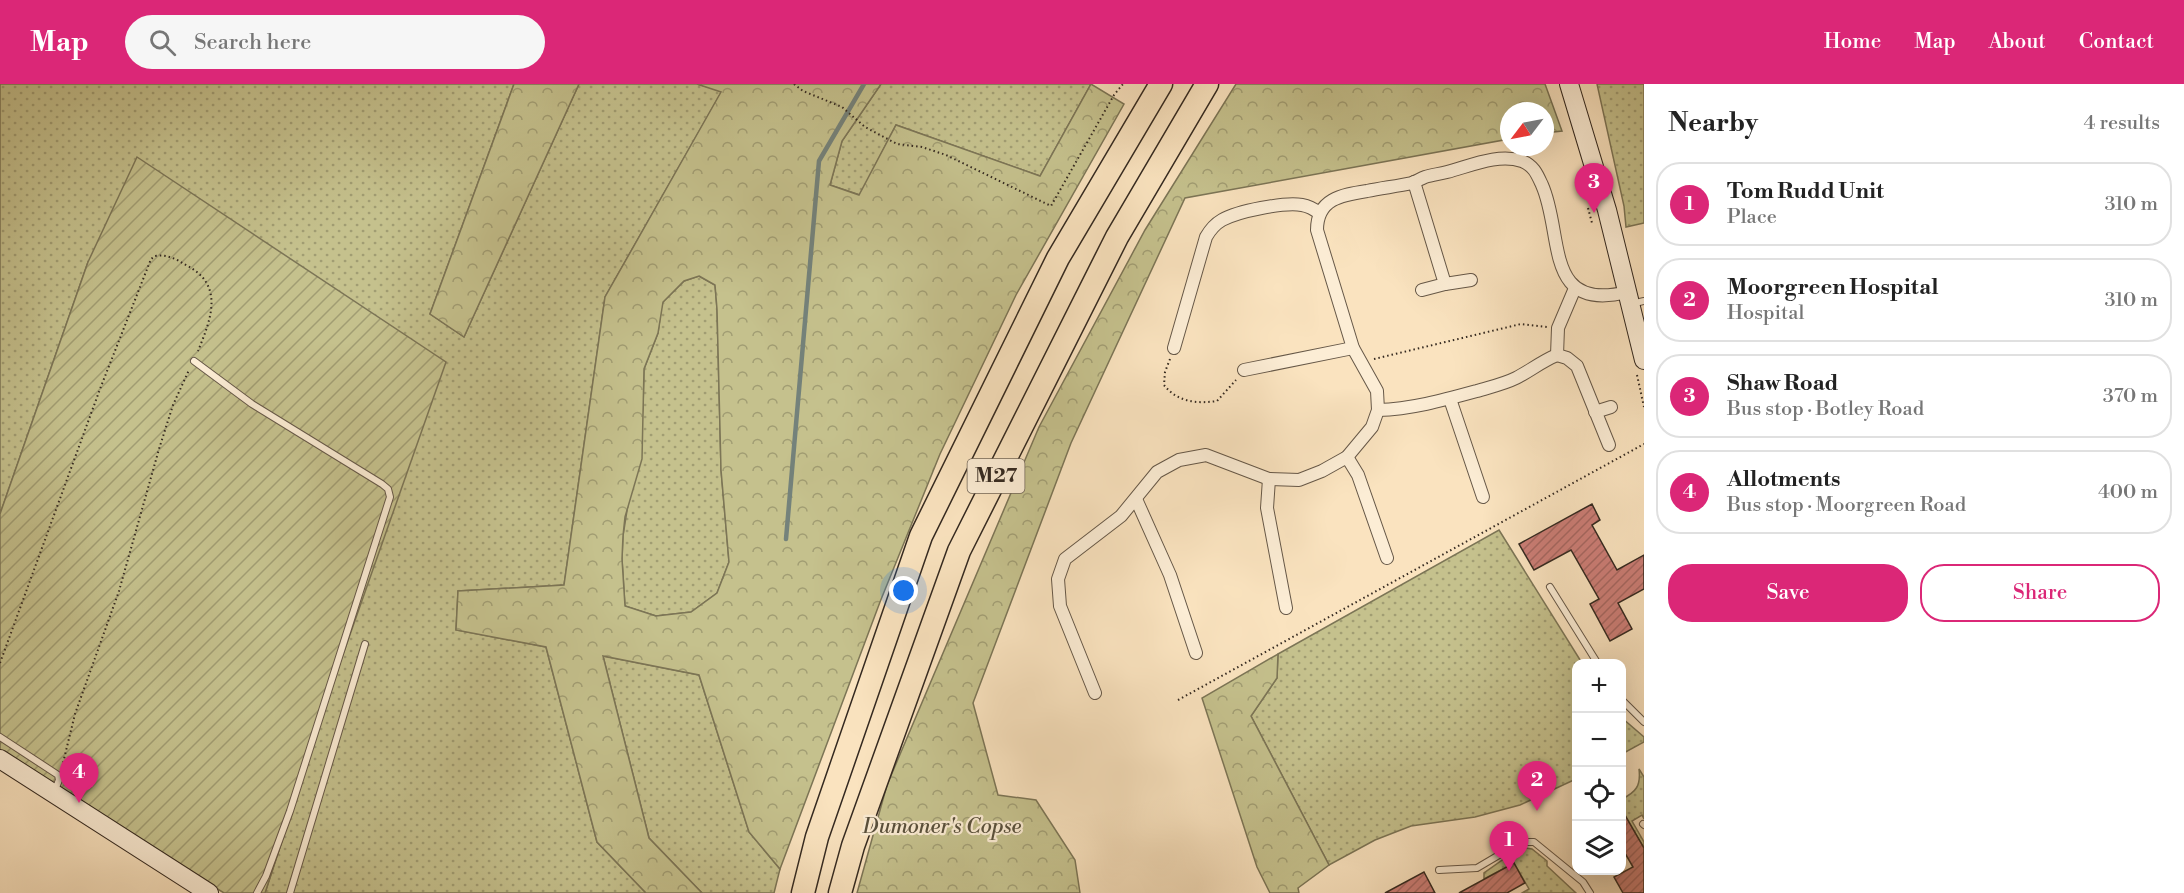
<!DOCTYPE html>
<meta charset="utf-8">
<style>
:root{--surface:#fff;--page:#f6f6f6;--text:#222;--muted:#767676;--line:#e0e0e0;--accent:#db2777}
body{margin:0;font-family:"Libre Bodoni",serif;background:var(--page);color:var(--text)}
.controls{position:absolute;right:18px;bottom:18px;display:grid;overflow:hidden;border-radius:12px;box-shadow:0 6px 24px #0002}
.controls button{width:54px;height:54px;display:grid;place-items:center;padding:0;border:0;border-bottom:2px solid var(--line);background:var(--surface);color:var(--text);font:30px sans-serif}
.compass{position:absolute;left:1500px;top:18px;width:54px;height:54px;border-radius:50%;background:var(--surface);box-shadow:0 6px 24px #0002;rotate:238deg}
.you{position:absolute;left:904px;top:507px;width:21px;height:21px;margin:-15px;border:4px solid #fff;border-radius:50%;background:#1a73e8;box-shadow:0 0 0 9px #1a73e833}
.badge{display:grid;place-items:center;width:39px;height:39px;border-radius:50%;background:var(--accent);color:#fff;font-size:20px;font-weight:700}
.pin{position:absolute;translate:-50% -50px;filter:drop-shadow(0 2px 3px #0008)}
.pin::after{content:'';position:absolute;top:32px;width:21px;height:18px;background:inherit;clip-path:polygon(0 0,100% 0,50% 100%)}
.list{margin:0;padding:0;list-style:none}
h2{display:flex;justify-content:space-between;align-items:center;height:78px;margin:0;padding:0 24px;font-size:26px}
h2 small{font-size:20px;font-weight:400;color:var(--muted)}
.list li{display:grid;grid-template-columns:39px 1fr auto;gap:18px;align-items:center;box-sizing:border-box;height:84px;margin:0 12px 12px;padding:0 12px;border:2px solid var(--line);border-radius:24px}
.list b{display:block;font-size:22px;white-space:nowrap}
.list p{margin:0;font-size:20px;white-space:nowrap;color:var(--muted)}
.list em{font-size:20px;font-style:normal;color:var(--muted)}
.actions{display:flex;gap:12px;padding:18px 24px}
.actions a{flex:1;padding:14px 0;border:2px solid var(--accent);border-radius:24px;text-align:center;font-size:21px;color:var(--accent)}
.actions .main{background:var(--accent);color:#fff}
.icon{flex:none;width:33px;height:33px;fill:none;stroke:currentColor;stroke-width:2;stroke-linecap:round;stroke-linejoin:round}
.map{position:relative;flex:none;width:1644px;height:809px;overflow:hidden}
header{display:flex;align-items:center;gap:36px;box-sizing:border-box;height:84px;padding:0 30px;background:var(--accent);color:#fff}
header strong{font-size:28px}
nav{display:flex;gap:33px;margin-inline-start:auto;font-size:21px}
.search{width:420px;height:54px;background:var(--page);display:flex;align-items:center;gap:15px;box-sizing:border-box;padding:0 21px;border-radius:33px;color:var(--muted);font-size:22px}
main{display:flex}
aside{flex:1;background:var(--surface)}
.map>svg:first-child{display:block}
.grass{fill:url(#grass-dots);stroke:#7c7556;stroke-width:1.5}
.forest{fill:url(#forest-crowns);stroke:#7c7556;stroke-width:1.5;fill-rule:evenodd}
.garden{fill:url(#garden-furrows);stroke:#7c7556;stroke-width:1.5}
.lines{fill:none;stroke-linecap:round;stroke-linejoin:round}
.stream{stroke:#74827b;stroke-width:4.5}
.building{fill:url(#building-hatch);stroke:#342920;stroke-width:1.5}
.lane-casing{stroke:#665848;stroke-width:8}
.street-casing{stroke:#665848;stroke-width:14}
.secondary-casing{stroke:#342920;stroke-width:20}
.highway-casing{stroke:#342920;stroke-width:25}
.path{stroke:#342920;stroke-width:2;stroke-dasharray:1.5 3;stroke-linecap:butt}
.lane{stroke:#fcedd5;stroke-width:6}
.street{stroke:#fcedd5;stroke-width:12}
.secondary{stroke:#fcedd5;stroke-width:18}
.highway{stroke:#fae3bf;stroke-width:22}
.labels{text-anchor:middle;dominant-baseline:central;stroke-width:4.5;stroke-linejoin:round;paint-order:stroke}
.shield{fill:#fcedd5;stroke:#706456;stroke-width:1.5}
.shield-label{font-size:20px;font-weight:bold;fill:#342920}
.park-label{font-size:21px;font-style:italic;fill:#584f3b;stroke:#fcedd5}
</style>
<header>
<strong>Map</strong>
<div class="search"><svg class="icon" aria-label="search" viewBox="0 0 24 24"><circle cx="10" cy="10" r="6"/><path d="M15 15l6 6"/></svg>Search here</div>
<nav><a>Home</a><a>Map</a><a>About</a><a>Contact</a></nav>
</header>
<main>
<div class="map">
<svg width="1644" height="809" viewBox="0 0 1644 809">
<defs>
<pattern id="grass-dots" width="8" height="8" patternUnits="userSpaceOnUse" patternTransform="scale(1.5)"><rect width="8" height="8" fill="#c5c18d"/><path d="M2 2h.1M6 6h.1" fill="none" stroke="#a19d73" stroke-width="1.8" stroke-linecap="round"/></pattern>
<pattern id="forest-crowns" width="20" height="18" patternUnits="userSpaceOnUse" patternTransform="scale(1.5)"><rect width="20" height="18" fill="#c5c18d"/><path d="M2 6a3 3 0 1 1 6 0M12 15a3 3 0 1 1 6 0" fill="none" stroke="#a19d73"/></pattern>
<pattern id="garden-furrows" width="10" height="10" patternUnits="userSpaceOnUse" patternTransform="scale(1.5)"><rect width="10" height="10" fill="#c5c18d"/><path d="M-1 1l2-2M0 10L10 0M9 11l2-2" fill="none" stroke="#a19d73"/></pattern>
<pattern id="building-hatch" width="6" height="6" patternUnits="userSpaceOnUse" patternTransform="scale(1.5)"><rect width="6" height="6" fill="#cc7e77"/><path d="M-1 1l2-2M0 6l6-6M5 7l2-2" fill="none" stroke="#a66761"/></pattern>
</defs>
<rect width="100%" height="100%" fill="#fae3bf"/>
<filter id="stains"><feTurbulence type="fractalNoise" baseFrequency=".00333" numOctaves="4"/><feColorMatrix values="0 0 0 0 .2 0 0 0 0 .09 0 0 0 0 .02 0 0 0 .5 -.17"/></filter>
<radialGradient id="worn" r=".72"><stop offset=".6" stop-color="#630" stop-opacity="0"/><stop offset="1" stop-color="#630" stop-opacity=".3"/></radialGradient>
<g class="grass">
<path d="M0,0H514L430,230L464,253L579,0H697L722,7L605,213L564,501L458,507L456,546L546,563L597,758L646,809H265L340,579L88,178L0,430Z"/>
<path d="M881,0H1091L1040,92L896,41L860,111L830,101L842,57Z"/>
<path d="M1597,0H1644V139L1626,143L1624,122Z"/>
<path d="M699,192L715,201L717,225L721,386L729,478L717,509L691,528L656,532L625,522L622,475L623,452L643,325L644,285L658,249L662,219L684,197Z"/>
<path d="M1499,446L1582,579L1576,580V695L1520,721L1475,733L1411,742L1375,756L1329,781L1251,632L1277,594L1278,570Z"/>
<path d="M603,572L699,591L749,748L780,785L774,809H702L649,754Z"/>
<path d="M1622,634L1644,653V658L1622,670Z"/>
<path d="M1639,685L1644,693V735L1642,731L1632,737L1644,758V764L1628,738L1622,742V715C1636,708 1641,702 1639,685Z"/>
<path d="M1525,764L1532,765L1547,777V782L1576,809H1522L1529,805L1514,779L1484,795V789L1518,765Z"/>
</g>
<g class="forest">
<path d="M514,0H579L464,253L430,230Z"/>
<path d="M697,0H881L842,57L830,101L859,111L896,41L1040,92L1091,0L1124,20L1016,211L940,370L880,518L780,785L749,748L699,591L603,572L649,754L702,809H646L597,758L546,563L456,546L458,507L564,501L605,213L721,8ZM699,192L715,201L717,225L721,386L729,478L717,509L691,528L656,532L625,522L622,475L623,452L625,433L642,375L644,285L658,249L663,218L684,197Z"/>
<path d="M1236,0H1545L1562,47L1545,49V27H1509V55L1185,114L1071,359L973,619L998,711L1036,716L1075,776L1080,809H857L887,701L1039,343L1145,146Z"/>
<path d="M1278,570L1277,594L1251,632L1329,781L1298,804L1299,809H1270L1257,783L1202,614Z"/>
</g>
<path class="garden" d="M137,73L446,278L340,579L265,809H224L0,670V430L88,178Z"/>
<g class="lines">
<path class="stream" d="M786,455L819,77L864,0"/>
</g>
<g class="building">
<path d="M1592,420L1600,436L1592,441L1617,486L1644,471V505L1618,519L1632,545L1610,557L1590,520L1599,515L1571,466L1534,486L1519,460Z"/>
<path d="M1622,726L1644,764V809H1623L1614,793L1633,783L1622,764Z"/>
<path d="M1514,779L1525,799L1507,809H1459Z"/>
<path d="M1424,788L1435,809H1385Z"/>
</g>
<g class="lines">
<defs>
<g id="lane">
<path d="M1631,220L1644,217"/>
<path d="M194,277L252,320L382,400L388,405L390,413L290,727L266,792L257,809"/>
<path d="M1550,503L1598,580"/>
<path d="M1622,616L1644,638"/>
<path d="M0,653L58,691L59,696L54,708"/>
<path d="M1643,740L1644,741"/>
<path d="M1439,786L1477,784L1521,758H1534L1583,798L1590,809"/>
<path d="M290,809L365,560"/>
</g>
<g id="street">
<path d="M1414,98L1445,200L1422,206"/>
<path d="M1445,200L1471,196"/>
<path d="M1174,264L1206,153C1210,146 1215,140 1222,136C1238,127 1284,118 1302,121C1308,122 1314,125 1319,129"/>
<path d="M1557,271L1567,274L1577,282L1609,361"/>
<path d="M1557,271L1558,244L1575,204"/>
<path d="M1244,286L1353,264"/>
<path d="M1450,315L1483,413"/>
<path d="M1378,326C1412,325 1444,316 1477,307C1490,303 1504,300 1516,294C1530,287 1542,277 1557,271"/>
<path d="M1595,328L1611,323"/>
<path d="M1347,373L1358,391L1387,474"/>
<path d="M1269,395L1267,424L1286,524"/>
<path d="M1136,415L1170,491L1196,569"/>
<path d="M1095,609L1060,522L1058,495L1065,475L1121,432L1157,388L1179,376L1206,371L1269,395L1299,396L1322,387L1347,373L1372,343L1378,326L1377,307L1353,264L1317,146C1317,115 1341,111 1367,107C1382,104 1398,102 1412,99C1417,97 1420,95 1425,93C1432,91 1439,90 1447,88C1470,82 1498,69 1522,77C1534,82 1537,90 1542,101C1564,150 1543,229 1627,208"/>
</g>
<g id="secondary">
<path d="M1569,0L1607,126L1644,276"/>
<path d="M0,675L209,809"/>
</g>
<g id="highway">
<path d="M803,809L817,753L921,452L1058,174L1161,0"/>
<path d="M840,809L853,762L959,467L1117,153L1207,0"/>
</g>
</defs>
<use href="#lane" class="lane-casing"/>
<use href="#street" class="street-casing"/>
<use href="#secondary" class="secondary-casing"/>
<use href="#highway" class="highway-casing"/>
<g class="path">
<path d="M794,0L803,7L842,23L865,43L897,60L922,63L946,71L1051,122L1114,11L1123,0"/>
<path d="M1588,124L1592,139"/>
<path d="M1170,275L1165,288L1164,301C1177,318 1197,320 1217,317L1236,296"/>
<path d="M1374,275L1521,240L1547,243"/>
<path d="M1637,291L1644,323"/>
<path d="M0,579L100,305L151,175L155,172C167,170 176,175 186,181C225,201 211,235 198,267"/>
<path d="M1178,616L1644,360"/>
<path d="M62,683L75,630L119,507L159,365L173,321L189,286"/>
</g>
<use href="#lane" class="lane"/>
<use href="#street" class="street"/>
<use href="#secondary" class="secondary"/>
<use href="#highway" class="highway"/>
</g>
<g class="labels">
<rect class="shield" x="967.5" y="375" width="57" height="34" rx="4.5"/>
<g class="shield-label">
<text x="996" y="392">M27</text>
</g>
<g class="park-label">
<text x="942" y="743">Dumoner's Copse</text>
</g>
</g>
<rect width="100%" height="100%" filter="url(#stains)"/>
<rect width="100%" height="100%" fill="url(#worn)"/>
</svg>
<div class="controls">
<button>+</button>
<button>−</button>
<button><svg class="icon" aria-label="locate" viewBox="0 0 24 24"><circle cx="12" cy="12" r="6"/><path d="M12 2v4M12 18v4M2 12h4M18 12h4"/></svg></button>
<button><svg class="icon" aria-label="layers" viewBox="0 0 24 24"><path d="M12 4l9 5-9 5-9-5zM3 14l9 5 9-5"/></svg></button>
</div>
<svg class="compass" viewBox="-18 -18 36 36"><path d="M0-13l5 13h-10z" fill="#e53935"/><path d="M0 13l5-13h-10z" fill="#767676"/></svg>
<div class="you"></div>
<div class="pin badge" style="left:1509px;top:787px">1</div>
<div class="pin badge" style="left:1537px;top:727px">2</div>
<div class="pin badge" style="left:1594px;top:129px">3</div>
<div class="pin badge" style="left:79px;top:719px">4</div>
</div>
<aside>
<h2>Nearby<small>4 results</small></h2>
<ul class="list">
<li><span class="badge">1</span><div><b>Tom Rudd Unit</b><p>Place</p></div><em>310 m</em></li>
<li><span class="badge">2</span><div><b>Moorgreen Hospital</b><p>Hospital</p></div><em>310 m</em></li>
<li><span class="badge">3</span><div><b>Shaw Road</b><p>Bus stop · Botley Road</p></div><em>370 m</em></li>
<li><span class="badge">4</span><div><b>Allotments</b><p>Bus stop · Moorgreen Road</p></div><em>400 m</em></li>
</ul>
<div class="actions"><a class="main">Save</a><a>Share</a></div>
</aside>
</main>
